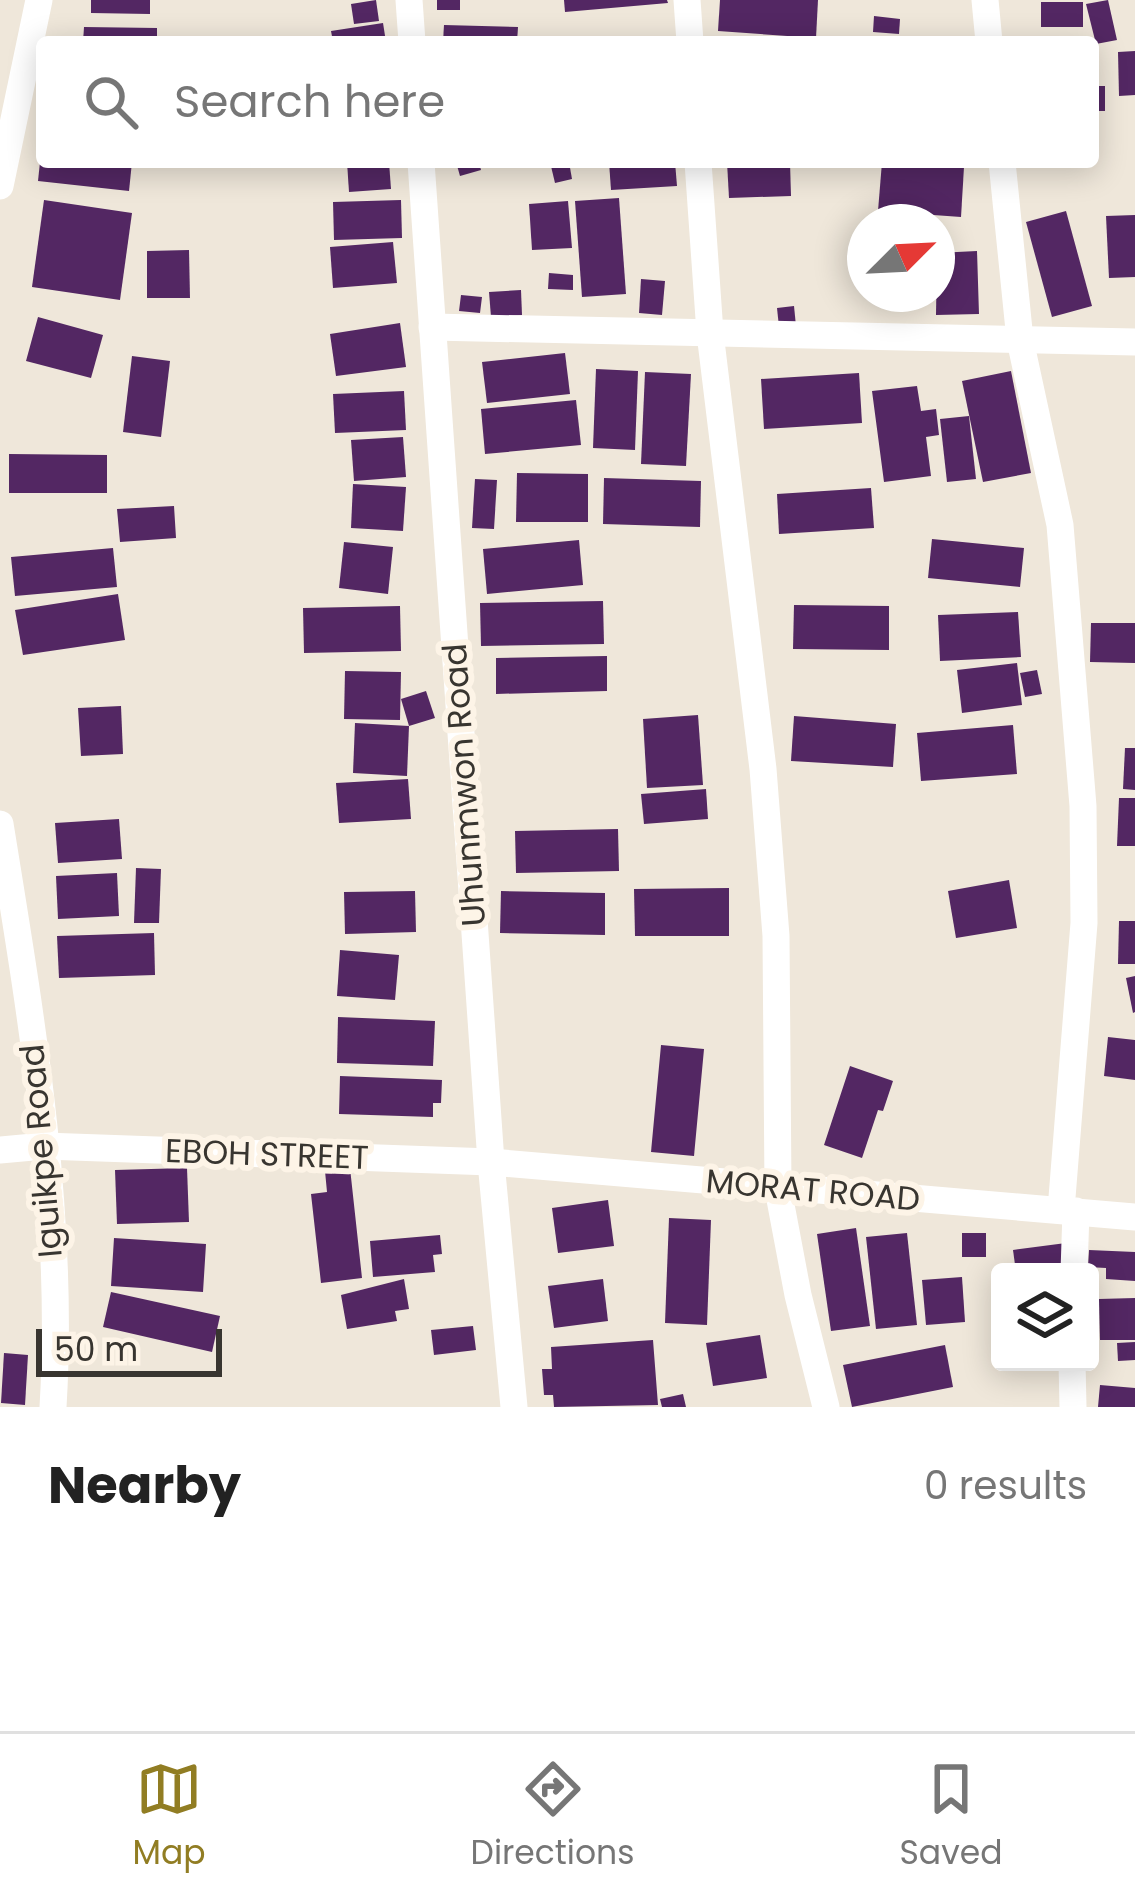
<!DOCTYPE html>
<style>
:root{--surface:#fff;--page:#f6f6f6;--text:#222;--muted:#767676;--line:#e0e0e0;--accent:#917d23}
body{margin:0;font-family:Poppins,sans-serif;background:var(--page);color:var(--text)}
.controls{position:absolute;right:36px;bottom:36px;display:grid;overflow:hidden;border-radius:12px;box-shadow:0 6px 30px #0003}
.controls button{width:108px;height:108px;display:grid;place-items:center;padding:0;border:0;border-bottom:3px solid var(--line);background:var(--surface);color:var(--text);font:60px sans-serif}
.compass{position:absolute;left:847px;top:204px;width:108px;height:108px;border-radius:50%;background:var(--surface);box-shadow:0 6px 30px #0003;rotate:66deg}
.scale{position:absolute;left:36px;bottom:30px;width:186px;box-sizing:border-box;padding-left:12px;border:6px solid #383530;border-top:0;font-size:33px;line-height:42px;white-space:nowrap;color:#383530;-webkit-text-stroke:9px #fdf4e7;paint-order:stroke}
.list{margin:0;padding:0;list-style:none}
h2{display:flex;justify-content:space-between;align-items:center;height:156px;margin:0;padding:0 48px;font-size:51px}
h2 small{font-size:39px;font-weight:400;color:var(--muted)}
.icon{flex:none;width:66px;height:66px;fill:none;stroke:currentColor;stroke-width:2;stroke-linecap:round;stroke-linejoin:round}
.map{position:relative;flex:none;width:1135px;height:1407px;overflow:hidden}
.search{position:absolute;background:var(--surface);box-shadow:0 6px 30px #0003;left:36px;right:36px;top:36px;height:132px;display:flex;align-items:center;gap:30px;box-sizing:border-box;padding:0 42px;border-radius:12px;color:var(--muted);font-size:45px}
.sheet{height:324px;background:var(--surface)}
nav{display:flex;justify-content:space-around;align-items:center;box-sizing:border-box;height:168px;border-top:3px solid var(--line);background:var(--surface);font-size:33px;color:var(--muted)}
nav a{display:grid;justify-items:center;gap:6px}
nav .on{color:var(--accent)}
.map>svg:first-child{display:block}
.building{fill:#532763}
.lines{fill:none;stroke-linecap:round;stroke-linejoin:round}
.street{stroke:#fff;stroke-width:27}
.labels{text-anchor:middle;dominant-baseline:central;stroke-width:12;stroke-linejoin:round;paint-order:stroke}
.street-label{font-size:33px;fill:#383530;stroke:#fdf4e7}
</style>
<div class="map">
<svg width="1135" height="1407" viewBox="0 0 1135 1407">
<rect width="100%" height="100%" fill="#efe7da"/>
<g class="building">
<path d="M91,0H150V14L91,13Z"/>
<path d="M376,0L379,21L354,24L351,4Z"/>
<rect x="437" y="0" width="23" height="10"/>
<path d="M564,0H667L668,3L565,12Z"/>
<path d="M720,0H818L816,38L718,31Z"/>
<path d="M1108,0L1117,40L1096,44L1086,4Z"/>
<rect x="1041" y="2" width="42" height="25"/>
<path d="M874,16L900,19L899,34L873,32Z"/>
<path d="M383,23L386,42H333L331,31Z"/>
<path d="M444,25L518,27L517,42H443Z"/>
<path d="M84,27L157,28V42H83Z"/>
<path d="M1135,51V95L1119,96L1118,52Z"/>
<rect x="1093" y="86" width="12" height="25"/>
<path d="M40,162H132L129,191L38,181Z"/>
<path d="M347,162H389L391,189L349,192Z"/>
<path d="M456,162H479L481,170L460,176Z"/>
<path d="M550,162H569L572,179L555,183Z"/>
<path d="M609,162H675L677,186L611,190Z"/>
<path d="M727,162H790L791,196L729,198Z"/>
<path d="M882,162L964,167L961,217L878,211Z"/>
<path d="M619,198L626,294L582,297L575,201Z"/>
<path d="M44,200L132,213L120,300L32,287Z"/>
<path d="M401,200L402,238L334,240L333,202Z"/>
<path d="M568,201L572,248L532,250L529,204Z"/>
<path d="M1066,211L1092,306L1052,317L1026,222Z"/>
<path d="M1135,215V277L1109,278L1106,216Z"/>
<path d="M393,242L397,283L333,288L330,247Z"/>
<path d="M189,250L190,298H147V251Z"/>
<path d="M977,251L979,314L936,315L937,253Z"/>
<path d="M549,273L573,275V290L548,289Z"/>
<path d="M641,279L665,281L662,315L639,313Z"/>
<path d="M521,290L522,315L491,317L489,292Z"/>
<path d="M461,295L482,297L480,313L459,311Z"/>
<path d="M794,306L796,326L779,327L777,308Z"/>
<path d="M38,317L103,335L91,378L26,361Z"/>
<path d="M400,323L406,367L336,376L330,334Z"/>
<path d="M565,353L570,394L487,403L482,362Z"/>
<path d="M132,356L170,361L161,437L123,432Z"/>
<path d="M596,369L638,371L635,450L593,448Z"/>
<path d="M1011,371L1031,473L983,482L962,381Z"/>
<path d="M645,372L691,374L686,466L641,464Z"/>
<path d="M859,373L862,423L764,429L761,379Z"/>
<path d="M917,386L921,411L936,409L939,435L926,437L931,476L884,482L872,391Z"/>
<path d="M404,391L406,430L335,433L333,394Z"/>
<path d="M576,400L581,445L485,454L481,409Z"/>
<path d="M969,416L976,479L947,482L940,419Z"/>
<path d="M403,437L406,477L354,481L351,440Z"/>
<path d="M9,454L107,455V493H9Z"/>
<path d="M517,473L588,474V522H516Z"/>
<path d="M604,478L701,481L700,527L603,524Z"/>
<path d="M475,479L497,480L494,529L472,528Z"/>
<path d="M353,484L406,487L403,531L351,528Z"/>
<path d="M871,488L874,528L779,534L777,494Z"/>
<path d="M174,506L176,538L120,542L117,509Z"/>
<path d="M932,539L1024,548L1020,587L928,578Z"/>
<path d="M579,540L583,585L487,594L483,549Z"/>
<path d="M344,542L393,547L388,594L339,588Z"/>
<path d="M113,548L117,587L15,596L11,557Z"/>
<path d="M118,594L125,640L23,655L15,610Z"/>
<path d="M603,601L604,644L481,646L480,603Z"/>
<path d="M794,605L889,606V650L793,649Z"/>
<path d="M400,606L401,651L304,653L303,608Z"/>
<path d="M1018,612L1021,657L940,661L938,615Z"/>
<path d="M1091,623H1135V663L1090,662Z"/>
<path d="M607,656V691L496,694V658Z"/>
<path d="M1017,663L1022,705L962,713L957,670Z"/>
<path d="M1037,670L1042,694L1025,697L1020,673Z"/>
<path d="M345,671L401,672L400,720L344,719Z"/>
<path d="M426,691L435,718L409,726L401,699Z"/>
<path d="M121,706L123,754L81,756L78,708Z"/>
<path d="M698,715L703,785L647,788L643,719Z"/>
<path d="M794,716L896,724L893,767L791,761Z"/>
<path d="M355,723L409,726L407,776L353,773Z"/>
<path d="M1013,725L1017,774L921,781L917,733Z"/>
<path d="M1125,748H1135V790L1123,789Z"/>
<path d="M408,779L411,819L339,823L336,783Z"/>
<path d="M706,789L708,819L644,824L641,794Z"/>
<path d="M1119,798H1135V846H1117Z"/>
<path d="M119,819L122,859L58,863L55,823Z"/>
<path d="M618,829L619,871L516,873L515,831Z"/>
<path d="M136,868L161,869L159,923H134Z"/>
<path d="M117,873L119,916L58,919L56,876Z"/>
<path d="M1009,880L1017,928L956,938L948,891Z"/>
<path d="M729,888V936H635L634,889Z"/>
<path d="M415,891L416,932L345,934L344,892Z"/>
<path d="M501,891L605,893V935L500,933Z"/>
<path d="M1119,921H1135V964H1118Z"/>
<path d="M154,933L155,975L59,978L57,936Z"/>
<path d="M340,950L399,955L395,1000L337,996Z"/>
<path d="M1135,976V1012L1133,1013L1126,978Z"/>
<path d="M338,1017L435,1021L433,1066L337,1063Z"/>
<path d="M1108,1037L1135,1040V1080L1104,1076Z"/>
<path d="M661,1045L704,1049L694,1156L651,1152Z"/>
<path d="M850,1066L893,1081L883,1111L878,1110L862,1158L824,1145Z"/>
<path d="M340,1076L442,1080L441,1103H433V1117L339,1114Z"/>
<path d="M187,1168L189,1222L117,1224L115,1170Z"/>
<path d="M350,1168L362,1278L321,1283L311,1194L327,1192L325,1171Z"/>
<path d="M608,1200L614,1246L558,1253L552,1208Z"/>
<path d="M669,1218L711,1220L707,1325L665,1323Z"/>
<path d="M856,1228L870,1326L831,1331L817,1234Z"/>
<path d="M907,1233L917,1325L876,1329L866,1237Z"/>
<rect x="962" y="1233" width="24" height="24"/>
<path d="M440,1235L442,1254L433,1255L435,1272L373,1277L370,1241Z"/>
<path d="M114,1238L206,1244L203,1292L111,1286Z"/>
<path d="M1066,1243L1070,1272H1016L1013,1250Z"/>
<path d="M1089,1250L1135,1252V1281L1106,1279V1268L1088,1267Z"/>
<path d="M962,1277L965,1322L926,1325L922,1280Z"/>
<path d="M404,1279L409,1309L395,1311L397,1321L347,1329L341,1295Z"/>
<path d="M603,1279L608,1321L554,1328L548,1286Z"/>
<path d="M111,1292L220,1316L212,1352L103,1327Z"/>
<path d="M1135,1298V1340H1100L1099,1299Z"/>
<path d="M473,1326L476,1350L434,1355L431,1330Z"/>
<path d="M760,1335L767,1378L713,1386L706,1343Z"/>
<path d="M653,1340L658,1405L554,1407L553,1395H544L542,1369H552L551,1347Z"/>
<path d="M1135,1342V1360L1118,1361L1117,1343Z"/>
<path d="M945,1345L953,1387L852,1407L843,1365Z"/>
<path d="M4,1353L28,1355L25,1405L1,1403Z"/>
<path d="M1100,1385L1135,1388V1407H1098Z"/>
<path d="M683,1394L686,1407H662L660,1399Z"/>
</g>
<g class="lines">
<g class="street">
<path d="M409,0L412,42"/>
<path d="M687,0L690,42"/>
<path d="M985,0L989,42"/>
<path d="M421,162L491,1162L514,1407"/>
<path d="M698,162L710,333L763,769L776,936L778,1189L798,1295L826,1407"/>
<path d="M1002,162L1020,340L1060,525L1083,806L1084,923L1061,1210"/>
<path d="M0,186L39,0"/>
<path d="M432,327L1135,342"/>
<path d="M0,824C31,1015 65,1213 53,1407"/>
<path d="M0,1150L44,1146L491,1162L1135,1217"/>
<path d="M1074,1272L1076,1211"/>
<path d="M1072,1362L1073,1407"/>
</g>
</g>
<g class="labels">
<g class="street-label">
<text transform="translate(464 785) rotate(-94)">Uhunmwon Road</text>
<text transform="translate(41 1151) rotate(-95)">Iguikpe Road</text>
<text transform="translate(267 1154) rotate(2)">EBOH STREET</text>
<text transform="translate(813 1190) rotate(5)">MORAT ROAD</text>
</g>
</g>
</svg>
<div class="controls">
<button><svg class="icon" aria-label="layers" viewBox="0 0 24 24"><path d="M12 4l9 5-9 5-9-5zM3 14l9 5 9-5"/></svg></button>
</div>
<svg class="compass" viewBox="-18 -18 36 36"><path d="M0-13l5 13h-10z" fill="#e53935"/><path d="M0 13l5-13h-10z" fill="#767676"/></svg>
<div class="scale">50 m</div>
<div class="search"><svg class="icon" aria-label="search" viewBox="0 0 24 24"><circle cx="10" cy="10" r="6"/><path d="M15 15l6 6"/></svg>Search here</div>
</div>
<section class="sheet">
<h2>Nearby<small>0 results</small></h2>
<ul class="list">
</ul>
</section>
<nav>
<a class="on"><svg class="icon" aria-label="map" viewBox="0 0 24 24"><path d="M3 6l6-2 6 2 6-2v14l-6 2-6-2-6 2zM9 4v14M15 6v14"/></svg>Map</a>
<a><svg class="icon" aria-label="directions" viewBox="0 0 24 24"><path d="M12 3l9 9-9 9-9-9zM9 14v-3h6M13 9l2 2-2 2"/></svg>Directions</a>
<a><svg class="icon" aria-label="saved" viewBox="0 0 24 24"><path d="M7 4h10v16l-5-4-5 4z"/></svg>Saved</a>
</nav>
